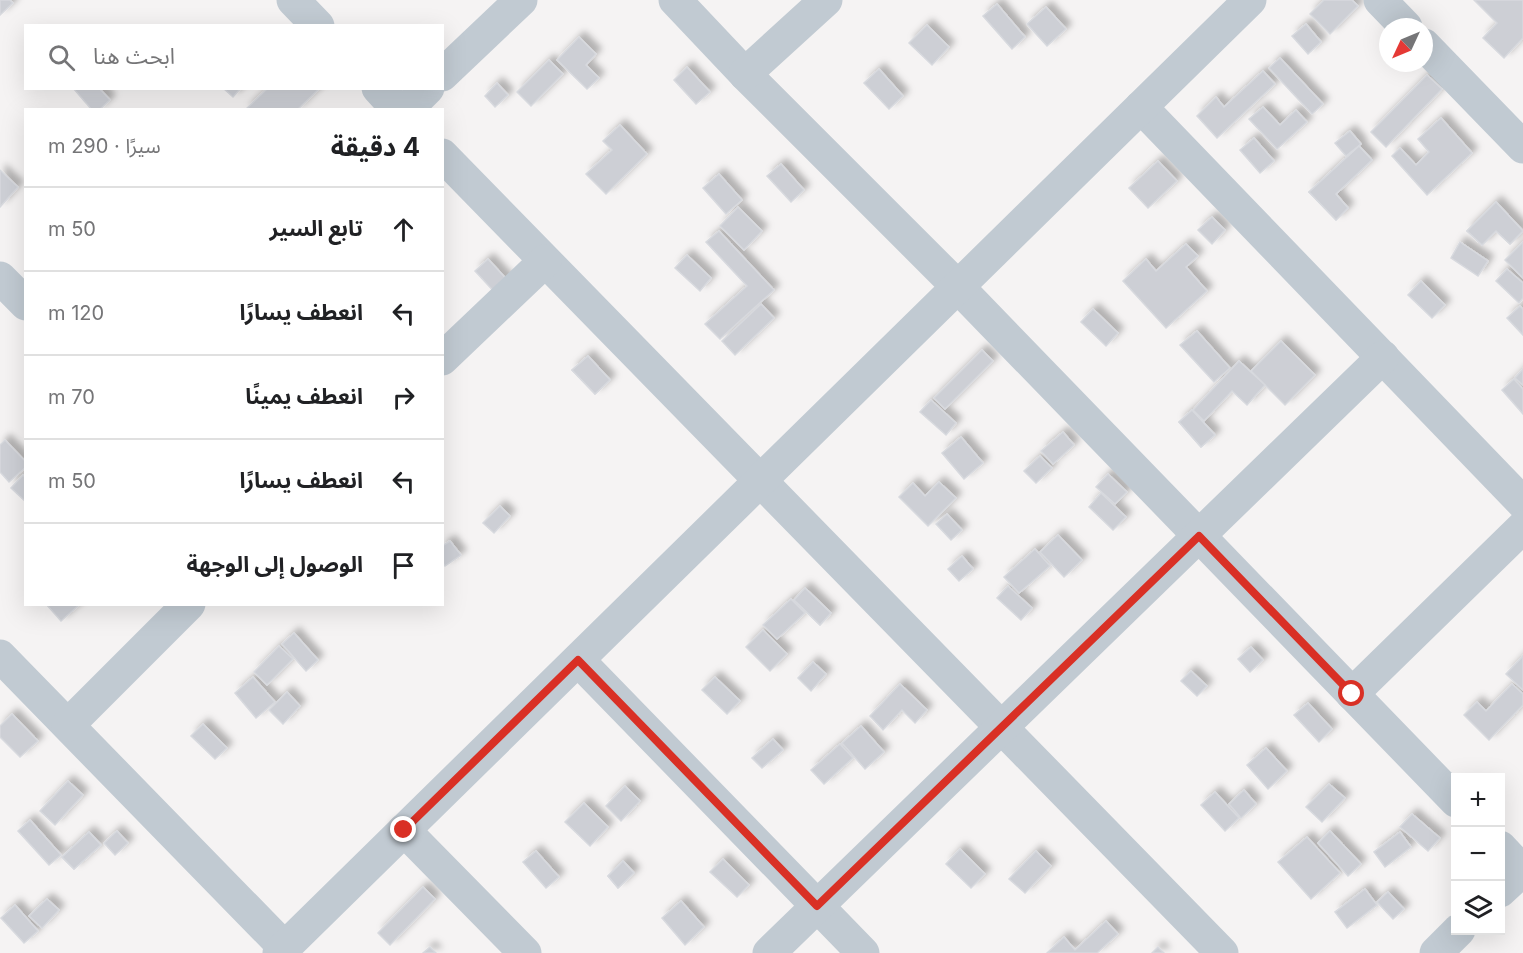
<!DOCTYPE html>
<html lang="ar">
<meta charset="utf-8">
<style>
:root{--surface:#fff;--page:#f6f6f6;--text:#202124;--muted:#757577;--line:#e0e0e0}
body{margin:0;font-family:Inter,"Noto Sans Arabic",sans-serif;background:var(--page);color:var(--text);direction:rtl}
.controls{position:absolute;right:18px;bottom:18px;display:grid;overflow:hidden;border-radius:0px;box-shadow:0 6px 24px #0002}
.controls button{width:54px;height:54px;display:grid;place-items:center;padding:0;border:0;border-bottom:2px solid var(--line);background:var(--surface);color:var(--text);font:30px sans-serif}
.compass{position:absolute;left:1379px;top:18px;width:54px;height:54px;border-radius:50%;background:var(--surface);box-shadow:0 6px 24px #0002;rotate:226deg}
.stop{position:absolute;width:18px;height:18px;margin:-14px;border:4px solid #d93025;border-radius:50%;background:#fff}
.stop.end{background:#d93025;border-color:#fff;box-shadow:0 2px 6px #0008}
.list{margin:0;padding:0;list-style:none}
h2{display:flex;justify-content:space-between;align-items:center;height:78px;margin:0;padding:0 24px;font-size:26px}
h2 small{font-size:20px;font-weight:400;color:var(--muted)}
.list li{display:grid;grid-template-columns:39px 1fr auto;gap:18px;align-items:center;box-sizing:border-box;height:84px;padding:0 24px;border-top:2px solid var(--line)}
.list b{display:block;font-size:22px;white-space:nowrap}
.list em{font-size:20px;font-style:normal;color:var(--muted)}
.icon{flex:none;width:33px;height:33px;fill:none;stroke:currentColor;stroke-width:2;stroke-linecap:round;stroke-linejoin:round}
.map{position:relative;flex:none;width:1523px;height:953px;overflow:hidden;direction:ltr}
.search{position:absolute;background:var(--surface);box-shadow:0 6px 24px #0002;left:24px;top:24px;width:420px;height:66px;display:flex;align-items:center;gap:15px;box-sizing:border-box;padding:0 21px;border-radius:0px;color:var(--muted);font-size:22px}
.panel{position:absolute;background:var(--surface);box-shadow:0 6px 24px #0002;left:24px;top:108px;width:420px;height:498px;border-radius:0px;direction:rtl}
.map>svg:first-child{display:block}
.building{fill:#cdcfd5;stroke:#d7d9de;stroke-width:1.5;filter:url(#shadow)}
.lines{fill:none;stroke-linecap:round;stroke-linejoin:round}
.minor{stroke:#c1cad2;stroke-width:33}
.route{stroke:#d93025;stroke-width:8}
</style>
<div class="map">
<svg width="1523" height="953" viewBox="0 0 1523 953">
<defs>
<filter id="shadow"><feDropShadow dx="5.5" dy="-5.5" stdDeviation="3" flood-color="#0004"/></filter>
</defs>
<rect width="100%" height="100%" fill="#f5f3f3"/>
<g class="building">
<path d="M0,0H10L13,3L0,15Z"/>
<path d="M1324,0H1352L1358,6L1330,34L1310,14Z"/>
<path d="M1474,0H1523V38L1504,58L1483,38L1497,23Z"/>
<path d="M997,4L1025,37L1012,49L983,16Z"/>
<path d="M1046,7L1066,29L1047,46L1027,24Z"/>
<path d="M1306,24L1321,42L1308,54L1292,36Z"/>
<path d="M927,25L949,47L932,65L909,43Z"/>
<path d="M579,37L596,54L586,65L599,78L587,89L557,60Z"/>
<path d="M1280,58L1323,104L1312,114L1269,68Z"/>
<path d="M549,60L563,74L531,106L517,92Z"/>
<path d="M687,67L710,92L696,104L674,80Z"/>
<path d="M879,69L903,96L889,109L864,83Z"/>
<path d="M1263,71L1275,84L1217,138L1197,116L1216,97L1224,107Z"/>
<path d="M1427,75L1442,89L1386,147L1371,132Z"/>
<path d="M497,83L508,95L495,107L485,96Z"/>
<path d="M73,88H99L110,100L99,110H92Z"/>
<path d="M223,88H241L233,97Z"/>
<path d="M268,88H320L297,110H245Z"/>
<path d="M1263,107L1280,125L1296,110L1307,122L1277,149L1249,119Z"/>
<path d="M1441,118L1472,153L1427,195L1392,156L1400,148L1416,165L1429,152L1418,139Z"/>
<path d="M620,125L647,154L606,194L586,174L612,150L603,141Z"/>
<path d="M1350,131L1361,144L1346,156L1335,143Z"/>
<path d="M1254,138L1274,161L1260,173L1240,150Z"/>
<path d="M1359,146L1372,160L1336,194L1348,208L1336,220L1309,192Z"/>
<path d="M1359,146L1372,160L1336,194L1348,208L1336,220L1309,192Z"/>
<path d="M1158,161L1177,181L1148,208L1129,188Z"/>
<path d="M781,164L804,190L791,202L767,176Z"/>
<path d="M0,170L18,187L0,207Z"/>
<path d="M719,174L742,200L726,214L703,188Z"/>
<path d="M1496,202L1523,231L1510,244L1496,231L1482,245L1467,231Z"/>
<path d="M1496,202L1523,231L1510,244L1496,231L1482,245L1467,231Z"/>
<path d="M738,207L762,231L744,250L720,226Z"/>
<path d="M1212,217L1225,230L1212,244L1198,230Z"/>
<path d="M719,231L774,290L720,339L705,324L747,286L706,242Z"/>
<path d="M1460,242L1488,261L1478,276L1451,258Z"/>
<path d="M1523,242V278L1505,260Z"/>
<path d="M1186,244L1198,256L1186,267L1207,291L1166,328L1123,281L1146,259L1156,271Z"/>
<path d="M687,255L711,278L700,291L675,268Z"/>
<path d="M488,259L511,284L498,296L475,271Z"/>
<path d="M1507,269L1523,283V298L1519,303L1496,281Z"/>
<path d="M1421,281L1445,305L1432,318L1408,295Z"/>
<path d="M761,304L774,318L735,355L722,341Z"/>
<path d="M1520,306L1523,309V335L1507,318Z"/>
<path d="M1093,309L1118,333L1106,346L1081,322Z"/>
<path d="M1197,331L1230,368L1214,382L1180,345Z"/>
<path d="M1281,341L1315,375L1285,405L1251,371Z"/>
<path d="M982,350L993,361L945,409L934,398Z"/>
<path d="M588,356L610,380L595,394L572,370Z"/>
<path d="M588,356L610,380L595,394L572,370Z"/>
<path d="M1239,361L1265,385L1247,405L1232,391L1204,421L1193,410Z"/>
<path d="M1523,369V385L1515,378Z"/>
<path d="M1514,379L1523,389V414L1502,390Z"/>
<path d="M931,400L956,423L946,435L920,412Z"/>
<path d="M1192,410L1215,435L1201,447L1179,422Z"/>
<path d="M1192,410L1215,435L1201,447L1179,422Z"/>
<path d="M1063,432L1074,445L1053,464L1041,451Z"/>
<path d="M961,437L983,463L964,479L942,453Z"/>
<path d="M5,440L26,462V467L9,482L0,472V445Z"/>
<path d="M1040,456L1052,468L1036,483L1024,471Z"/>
<path d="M1108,474L1127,492L1115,504L1096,487Z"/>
<path d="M23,475L26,478V502L11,488Z"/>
<path d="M939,482L956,498L928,526L899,497L913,483L925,496Z"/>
<path d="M1101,493L1126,517L1113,530L1089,507Z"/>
<path d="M500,506L510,516L494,533L483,523Z"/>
<path d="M947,514L962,530L951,540L936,524Z"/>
<path d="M1058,535L1082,560L1064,577L1040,552Z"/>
<path d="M450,541L461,555L445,566L442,562V546Z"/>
<path d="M1035,549L1050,566L1019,593L1004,577Z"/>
<path d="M962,556L973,569L959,581L948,569Z"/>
<path d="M1008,586L1032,608L1021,620L997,598Z"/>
<path d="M805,588L831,613L820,625L794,600Z"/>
<path d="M805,588L831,613L820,625L794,600Z"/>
<path d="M791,599L805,613L777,639L763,625Z"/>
<path d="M46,604H80L61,621Z"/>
<path d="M763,630L787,654L770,671L746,647Z"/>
<path d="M294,633L318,660L306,671L282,644Z"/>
<path d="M279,646L293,659L267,685L254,672Z"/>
<path d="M1251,647L1263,660L1250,672L1238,659Z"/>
<path d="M1523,656V690L1506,674Z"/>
<path d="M813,662L826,674L811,691L798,678Z"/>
<path d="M1191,671L1207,686L1197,696L1181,681Z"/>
<path d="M253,677L275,702L256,718L235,693Z"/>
<path d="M715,677L740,701L727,714L702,690Z"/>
<path d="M900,684L927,710L915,723L902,710L883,730L870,716Z"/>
<path d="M1512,684L1523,694V705L1489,740L1464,715L1477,702L1486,711Z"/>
<path d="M287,692L300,706L283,724L269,710Z"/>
<path d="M1308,703L1332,729L1319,742L1294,715Z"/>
<path d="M12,714L38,741L20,757L0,737V726Z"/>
<path d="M203,724L227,748L215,759L191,736Z"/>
<path d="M861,726L884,752L865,769L842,743Z"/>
<path d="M773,739L783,750L762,768L752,758Z"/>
<path d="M840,744L853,758L824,784L811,770Z"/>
<path d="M1266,748L1287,771L1268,789L1247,765Z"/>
<path d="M68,781L83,795L55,825L40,811Z"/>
<path d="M1329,784L1345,798L1322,822L1306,807Z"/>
<path d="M625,786L640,801L621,821L606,806Z"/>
<path d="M1244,790L1256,804L1241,818L1229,804Z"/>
<path d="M1215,792L1239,818L1225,831L1201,805Z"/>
<path d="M584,803L608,827L590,846L565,822Z"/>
<path d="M1412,814L1440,838L1428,851L1400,827Z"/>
<path d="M30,820L61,855L49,865L18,831Z"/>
<path d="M117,831L128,843L115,855L104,843Z"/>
<path d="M1330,831L1361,864L1348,876L1318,843Z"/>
<path d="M89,832L101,845L74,869L62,857Z"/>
<path d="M89,832L101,845L74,869L62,857Z"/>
<path d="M1400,832L1411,847L1385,867L1374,852Z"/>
<path d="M1307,837L1340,873L1311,899L1278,862Z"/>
<path d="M960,849L985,874L971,888L946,864Z"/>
<path d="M536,851L559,877L546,888L523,862Z"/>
<path d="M1036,851L1051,866L1025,893L1009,879Z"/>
<path d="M723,859L749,885L737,897L710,872Z"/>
<path d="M623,861L634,873L618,888L608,876Z"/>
<path d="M623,861L634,873L618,888L608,876Z"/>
<path d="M423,887L435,899L390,945L378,933Z"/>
<path d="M1365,889L1377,905L1347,928L1335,912Z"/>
<path d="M1388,892L1404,909L1393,919L1377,902Z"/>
<path d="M47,899L59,910L42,928L29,916Z"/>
<path d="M681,901L704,927L685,945L662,918Z"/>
<path d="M15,905L38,931L24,943L1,918Z"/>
<path d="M1106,921L1118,934L1097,953H1047L1064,937L1075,950Z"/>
<path d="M430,947L436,953H423Z"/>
<path d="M1158,947L1164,953H1152Z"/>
</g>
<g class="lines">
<g class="minor">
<path d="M293,0L318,26"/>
<path d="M675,0L745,74L958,287L1456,801"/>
<path d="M1380,0L1406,27"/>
<path d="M1424,45L1523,147"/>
<path d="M745,74L826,0"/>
<path d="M442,75L521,0"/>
<path d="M378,88L398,110"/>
<path d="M1141,107L1523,503"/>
<path d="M406,110L428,88"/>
<path d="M442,155L1222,953"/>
<path d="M0,278L26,304"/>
<path d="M442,359L545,261"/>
<path d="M0,656L285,948"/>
<path d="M578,660L863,953"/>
<path d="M1352,694L1523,527"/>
<path d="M68,725L189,604"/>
<path d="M404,830L525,953"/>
<path d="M1500,847L1523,871"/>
<path d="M1500,891L1523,870"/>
<path d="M279,953L1250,0"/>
<path d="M769,953L1383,357"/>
<path d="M1436,953L1459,930"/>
</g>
</g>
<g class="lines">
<path class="route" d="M404,830L578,660L817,906L1199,536L1352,694"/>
</g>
</svg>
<div class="controls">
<button>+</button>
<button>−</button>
<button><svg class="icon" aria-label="layers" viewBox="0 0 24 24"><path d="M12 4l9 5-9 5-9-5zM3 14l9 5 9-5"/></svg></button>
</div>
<svg class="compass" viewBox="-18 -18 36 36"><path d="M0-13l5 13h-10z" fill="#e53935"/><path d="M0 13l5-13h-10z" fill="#757577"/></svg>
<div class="stop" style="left:1352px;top:694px"></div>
<div class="stop end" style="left:404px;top:830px"></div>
<div class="search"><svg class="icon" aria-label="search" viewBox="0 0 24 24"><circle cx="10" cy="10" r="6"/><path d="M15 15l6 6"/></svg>ابحث هنا</div>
<section class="panel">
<h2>4 دقيقة<small>سيرًا · 290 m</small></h2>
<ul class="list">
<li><svg class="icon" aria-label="ahead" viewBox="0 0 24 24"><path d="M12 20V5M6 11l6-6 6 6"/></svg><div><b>تابع السير</b></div><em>50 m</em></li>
<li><svg class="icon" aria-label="left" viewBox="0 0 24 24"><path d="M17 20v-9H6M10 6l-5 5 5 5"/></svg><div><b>انعطف يسارًا</b></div><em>120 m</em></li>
<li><svg class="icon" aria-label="right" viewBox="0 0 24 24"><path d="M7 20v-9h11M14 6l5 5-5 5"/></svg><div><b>انعطف يمينًا</b></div><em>70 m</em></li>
<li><svg class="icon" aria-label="left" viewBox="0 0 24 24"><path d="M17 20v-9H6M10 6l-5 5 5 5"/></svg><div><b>انعطف يسارًا</b></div><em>50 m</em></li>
<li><svg class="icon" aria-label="arrive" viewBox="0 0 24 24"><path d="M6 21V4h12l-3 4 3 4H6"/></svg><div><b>الوصول إلى الوجهة</b></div></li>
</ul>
</section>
</div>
